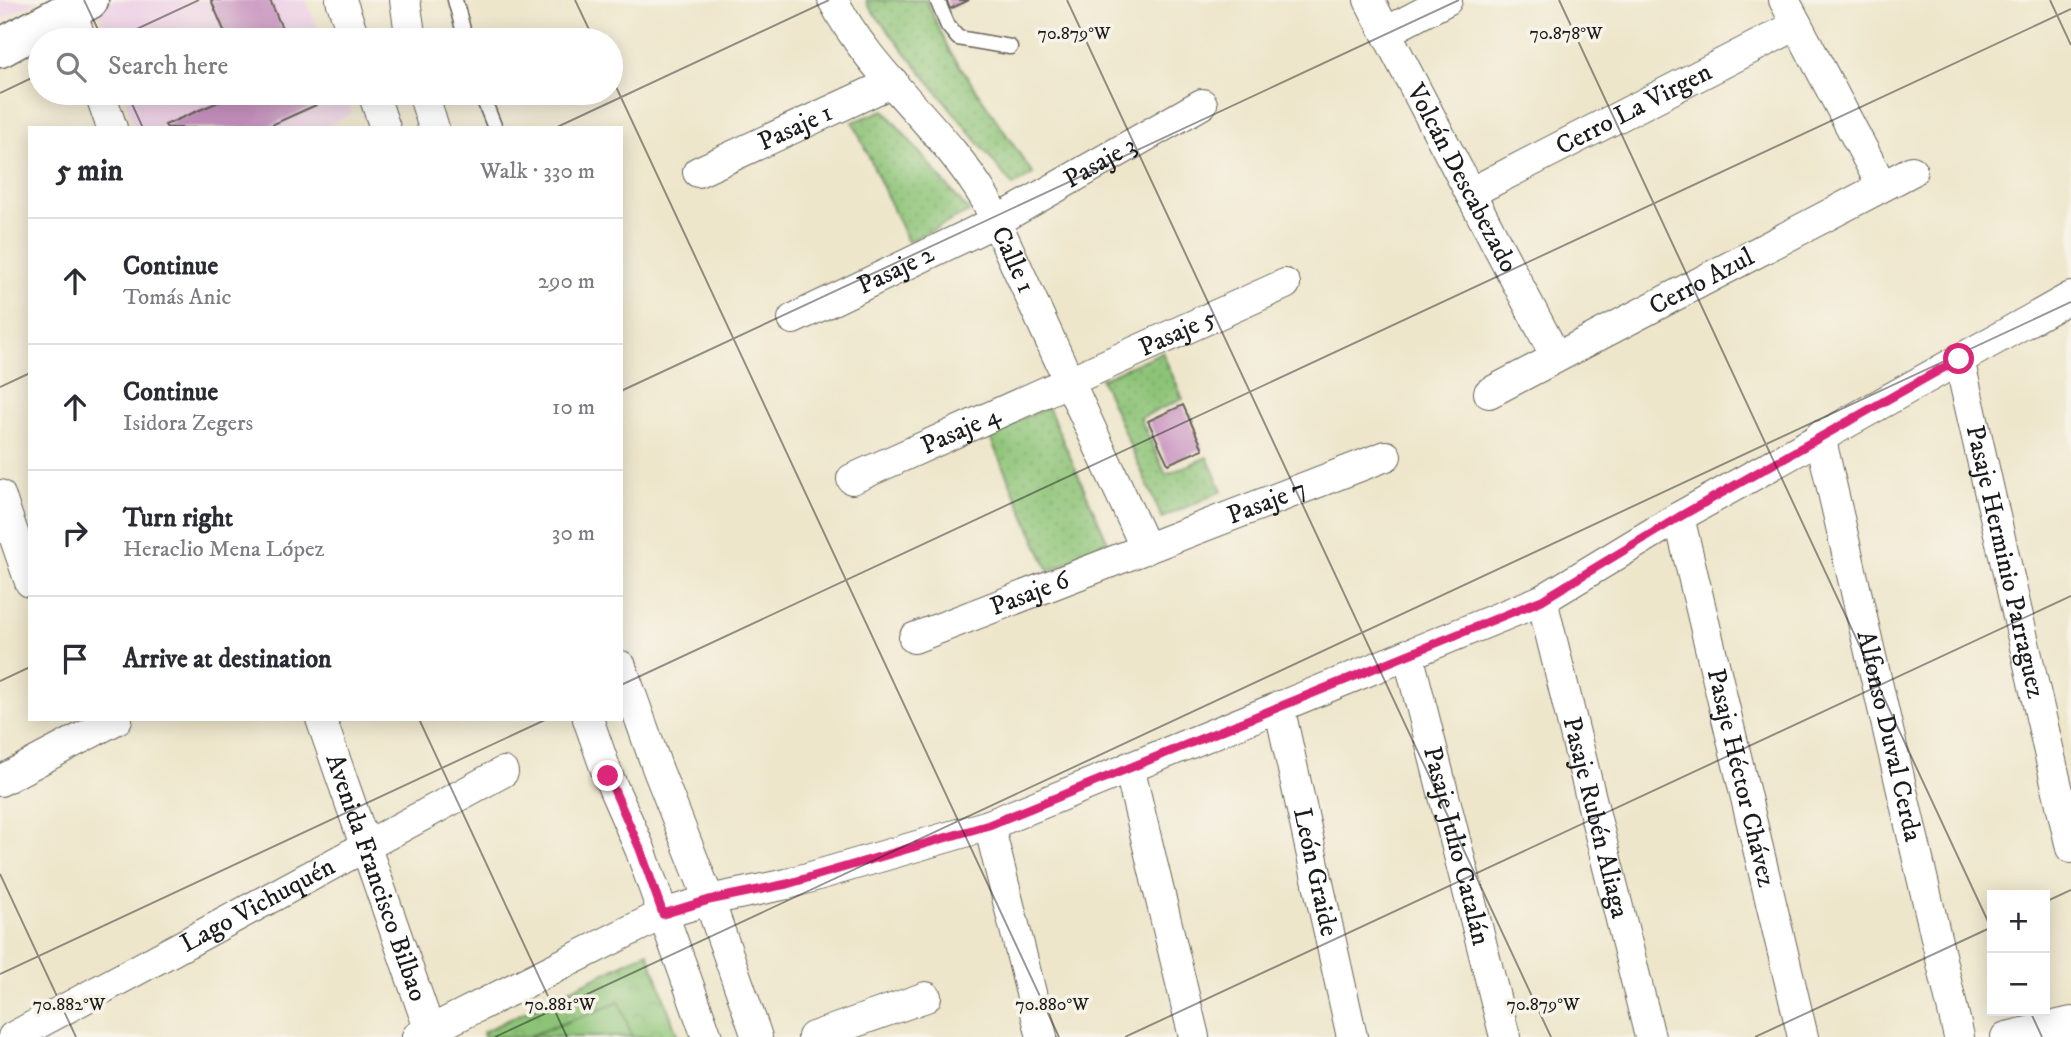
<!DOCTYPE html>
<meta charset="utf-8">
<style>
:root{--surface:#fff;--page:#f7f7f7;--text:#2b2b33;--muted:#7c7c81;--line:#e1e1e2}
body{margin:0;font-family:"IM FELL DW Pica",serif;background:var(--page);color:var(--text)}
.controls{position:absolute;right:21px;bottom:21px;display:grid;overflow:hidden;border-radius:0px;box-shadow:0 4px 18px #0003}
.controls button{width:63px;height:63px;display:grid;place-items:center;padding:0;border:0;border-bottom:2px solid var(--line);background:var(--surface);color:var(--text);font:35px sans-serif}
.stop{position:absolute;width:21px;height:21px;margin:-16px;border:5px solid #db2777;border-radius:50%;background:#fff}
.stop.end{background:#db2777;border-color:#fff;box-shadow:0 2px 7px #0008}
.list{margin:0;padding:0;list-style:none}
h2{display:flex;justify-content:space-between;align-items:center;height:91px;margin:0;padding:0 28px;font-size:30px}
h2 small{font-size:23px;font-weight:400;color:var(--muted)}
.list li{display:grid;grid-template-columns:46px 1fr auto;gap:21px;align-items:center;box-sizing:border-box;height:126px;padding:0 28px;border-top:2px solid var(--line)}
.list b{display:block;font-size:26px;white-space:nowrap}
.list p{margin:0;font-size:23px;white-space:nowrap;color:var(--muted)}
.list em{font-size:23px;font-style:normal;color:var(--muted)}
.icon{flex:none;width:38px;height:38px;fill:none;stroke:currentColor;stroke-width:2;stroke-linecap:round;stroke-linejoin:round}
.map{position:relative;flex:none;width:2071px;height:1037px;overflow:hidden}
.search{position:absolute;background:var(--surface);box-shadow:0 4px 18px #0003;left:28px;top:28px;width:595px;height:77px;display:flex;align-items:center;gap:18px;box-sizing:border-box;padding:0 24px;border-radius:38px;color:var(--muted);font-size:26px}
.panel{position:absolute;background:var(--surface);box-shadow:0 4px 18px #0003;left:28px;top:126px;width:595px;height:595px;border-radius:0px}
.map>svg:first-child{display:block}
.built{fill:#eed0e7}
.grass{fill:url(#grass-dots);stroke:#547049;stroke-width:2}
.park{fill:url(#park-crowns);stroke:#547049;stroke-width:2}
.garden{fill:#8cc376;stroke:#547049;stroke-width:2}
.building{fill:#c792bf}
.lines{fill:none;stroke-linecap:round;stroke-linejoin:round}
.lane-casing{stroke:#666359;stroke-width:17}
.street-casing{stroke:#666359;stroke-width:32}
.primary-casing{stroke:#666359;stroke-width:41}
.lane{stroke:#fff;stroke-width:14}
.street{stroke:#fff;stroke-width:30}
.primary{stroke:#fff;stroke-width:38}
.route{stroke:#db2777;stroke-width:9}
.ticks{fill:none;stroke:#1c1c1c;stroke-width:2;stroke-opacity:0.45}
.labels{text-anchor:middle;dominant-baseline:central;stroke-width:7;stroke-linejoin:round;paint-order:stroke}
.street-label{font-size:26px;fill:#1c1c1c;stroke:#f7f3e8}
.ticks-label{font-size:18px;text-anchor:middle;fill:#1c1c1c;stroke:#f7f3e8;stroke-width:7;stroke-linejoin:round;paint-order:stroke}
</style>
<div class="map">
<svg width="2071" height="1037" viewBox="0 0 2071 1037">
<defs>
<pattern id="grass-dots" width="8" height="8" patternUnits="userSpaceOnUse" patternTransform="scale(1.75)"><rect width="8" height="8" fill="#8cc376"/><path d="M2 2h.1M6 6h.1" fill="none" stroke="#78a766" stroke-width="1.8" stroke-linecap="round"/></pattern>
<pattern id="park-crowns" width="20" height="18" patternUnits="userSpaceOnUse" patternTransform="scale(1.75)"><rect width="20" height="18" fill="#8cc376"/><path d="M2 6a3 3 0 1 1 6 0M12 15a3 3 0 1 1 6 0" fill="none" stroke="#78a766"/></pattern>
</defs>
<rect width="100%" height="100%" fill="#f7f3e8"/>
<filter id="ink" filterUnits="userSpaceOnUse"><feTurbulence type="fractalNoise" baseFrequency=".0143" numOctaves="2"/><feDisplacementMap in="SourceGraphic" scale="14" xChannelSelector="R" yChannelSelector="G"/><feConvolveMatrix kernelMatrix="1 2 1 2 8 2 1 2 1" color-interpolation-filters="sRGB"/></filter>
<filter id="wash" filterUnits="userSpaceOnUse"><feTurbulence type="fractalNoise" baseFrequency=".00686" numOctaves="4" result="noise"/><feDisplacementMap in="SourceGraphic" scale="28" xChannelSelector="R" yChannelSelector="G"/><feGaussianBlur stdDeviation="1.57" result="paint"/><feColorMatrix in="noise" values="0 0 0 0 0 0 0 0 0 0 0 0 0 0 0 0 0 1.4 0 .05"/><feComposite in="paint" operator="in"/></filter>
<g filter="url(#wash)">
<rect width="100%" height="100%" fill="#eee6cb"/>
<g class="built">
<path d="M0,0H39L0,20Z"/>
<path d="M96,0H306L323,40H108Z"/>
<path d="M124,93H344L352,113L323,128H134Z"/>
</g>
<g class="grass">
<path d="M866,0H926L949,50L1033,174L1013,186L869,7Z"/>
<path d="M884,110L969,212L908,242L853,122Z"/>
<path d="M1162,352L1183,399L1140,418L1166,475L1207,457L1222,491L1162,518L1101,379Z"/>
<path d="M1048,407L1109,545L1049,571L988,433Z"/>
</g>
<path class="park" d="M648,952L678,1037H484L483,1032Z"/>
<path class="garden" d="M620,1002L632,1037H527Z"/>
<g id="blocks">
<g class="building">
<path d="M211,0H270L287,40H228Z"/>
<path d="M946,0H969L950,9Z"/>
<path d="M239,93H310L316,105L265,128H167L165,125Z"/>
<path d="M1183,405L1203,449L1168,464L1148,421Z"/>
</g>
</g>
</g>
<g filter="url(#ink)">
<use href="#blocks" fill-opacity="0" stroke="#666359" stroke-width="2"/>
<g class="lines">
<defs>
<g id="lane">
<path d="M455,0L466,40"/>
<path d="M937,0L948,26L958,38L1010,47"/>
<path d="M481,93L495,128"/>
</g>
<g id="street">
<path d="M341,0L355,40"/>
<path d="M405,0L411,40"/>
<path id="s1" d="M833,0C871,75 944,128 986,200L1146,549"/>
<path id="s2" d="M1369,0L1556,357"/>
<path d="M1784,0L1882,186"/>
<path d="M71,10L81,40"/>
<path d="M1386,32L1447,0"/>
<path d="M100,93L112,128"/>
<path d="M373,93L385,128"/>
<path d="M423,93L434,128"/>
<path id="s3" d="M698,172L893,82"/>
<path id="s4" d="M1470,193L1797,25"/>
<path id="s5" d="M793,319L997,221L1202,104"/>
<path id="s6" d="M1959,359L2071,848"/>
<path id="s7" d="M1489,393L1912,171"/>
<path id="s8" d="M1820,436L1959,1037"/>
<path id="s9" d="M852,479L1285,284"/>
<path d="M0,495L30,582"/>
<path id="s10" d="M1679,517L1803,1037"/>
<path id="s11" d="M1542,600L1650,1037"/>
<path id="s12" d="M914,638L1386,456"/>
<path id="s13" d="M1408,654L1505,1037"/>
<path d="M621,666L658,770L709,900L757,1037"/>
<path id="s14" d="M1279,706L1352,1037"/>
<path id="s15" d="M321,719L432,1037"/>
<path d="M588,719L608,776L640,849L707,1037"/>
<path d="M1129,767L1194,1037"/>
<path d="M0,781L117,719"/>
<path d="M989,825L1042,1037"/>
<path id="s16" d="M13,1037L503,772"/>
<path d="M417,1037L663,914L709,900L787,884L989,825L1542,600L1679,517L2071,297"/>
<path d="M813,1037L926,997"/>
<path d="M2006,1037L2071,1022"/>
</g>
<path id="primary" d="M0,48L89,0"/>
</defs>
<use href="#lane" class="lane-casing"/>
<use href="#street" class="street-casing"/>
<use href="#primary" class="primary-casing"/>
<use href="#lane" class="lane"/>
<use href="#street" class="street"/>
<use href="#primary" class="primary"/>
</g>
</g>
<g class="lines" filter="url(#ink)">
<path class="route" d="M608,776L640,849L663,914L709,900L787,884L989,825L1542,600L1679,517L1959,359"/>
</g>
<path class="ticks" d="M84,0L103,40M575,0L594,40M1067,0L1551,1037M1559,0L1992,930M2050,0L2071,45M113,40L199,0M611,76L1059,1037M0,93L40,74M127,93L143,128M555,128L829,0M0,387L30,373M621,391L1459,0M0,681L30,667M621,685L2071,9M419,719L567,1037M0,874L76,1037M2045,902L2071,890M0,974L547,719M2030,1011L2042,1037M495,1037L2071,302M1125,1037L2071,596M1755,1037L1992,927"/>
<g class="labels">
<g class="street-label">
<text stroke="none"><textPath href="#s4" startOffset="184">Cerro La Virgen</textPath></text>
<text stroke="none"><textPath href="#s3" startOffset="107">Pasaje 1</textPath></text>
<text stroke="none"><textPath href="#s5" startOffset="345">Pasaje 3</textPath></text>
<text stroke="none"><textPath href="#s2" startOffset="201">Volcán Descabezado</textPath></text>
<text stroke="none"><textPath href="#s1" startOffset="318">Calle 1</textPath></text>
<text stroke="none"><textPath href="#s5" startOffset="114">Pasaje 2</textPath></text>
<text stroke="none"><textPath href="#s7" startOffset="240">Cerro Azul</textPath></text>
<text stroke="none"><textPath href="#s9" startOffset="357">Pasaje 5</textPath></text>
<text stroke="none"><textPath href="#s9" startOffset="119">Pasaje 4</textPath></text>
<text stroke="none"><textPath href="#s12" startOffset="378">Pasaje 7</textPath></text>
<text stroke="none"><textPath href="#s6" startOffset="208">Pasaje Herminio Parraguez</textPath></text>
<text stroke="none"><textPath href="#s12" startOffset="124">Pasaje 6</textPath></text>
<text stroke="none"><textPath href="#s8" startOffset="308">Alfonso Duval Cerda</textPath></text>
<text stroke="none"><textPath href="#s10" startOffset="268">Pasaje Héctor Chávez</textPath></text>
<text stroke="none"><textPath href="#s11" startOffset="224">Pasaje Rubén Aliaga</textPath></text>
<text stroke="none"><textPath href="#s13" startOffset="198">Pasaje Julio Catalán</textPath></text>
<text stroke="none"><textPath href="#s14" startOffset="170">León Graide</textPath></text>
<text stroke="none"><textPath href="#s15" startOffset="168">Avenida Francisco Bilbao</textPath></text>
<text stroke="none"><textPath href="#s16" startOffset="278">Lago Vichuquén</textPath></text>
</g>
</g>
<g class="ticks-label">
<text x="1074" y="39">70.879°W</text>
<text x="1566" y="39">70.878°W</text>
<text x="69" y="1010">70.882°W</text>
<text x="560" y="1010">70.881°W</text>
<text x="1052" y="1010">70.880°W</text>
<text x="1543" y="1010">70.879°W</text>
</g>
</svg>
<div class="controls">
<button>+</button>
<button>−</button>
</div>
<div class="stop" style="left:1959px;top:359px"></div>
<div class="stop end" style="left:608px;top:776px"></div>
<div class="search"><svg class="icon" aria-label="search" viewBox="0 0 24 24"><circle cx="10" cy="10" r="6"/><path d="M15 15l6 6"/></svg>Search here</div>
<section class="panel">
<h2>5 min<small>Walk · 330 m</small></h2>
<ul class="list">
<li><svg class="icon" aria-label="ahead" viewBox="0 0 24 24"><path d="M12 20V5M6 11l6-6 6 6"/></svg><div><b>Continue</b><p>Tomás Anic</p></div><em>290 m</em></li>
<li><svg class="icon" aria-label="ahead" viewBox="0 0 24 24"><path d="M12 20V5M6 11l6-6 6 6"/></svg><div><b>Continue</b><p>Isidora Zegers</p></div><em>10 m</em></li>
<li><svg class="icon" aria-label="right" viewBox="0 0 24 24"><path d="M7 20v-9h11M14 6l5 5-5 5"/></svg><div><b>Turn right</b><p>Heraclio Mena López</p></div><em>30 m</em></li>
<li><svg class="icon" aria-label="arrive" viewBox="0 0 24 24"><path d="M6 21V4h12l-3 4 3 4H6"/></svg><div><b>Arrive at destination</b></div></li>
</ul>
</section>
</div>
